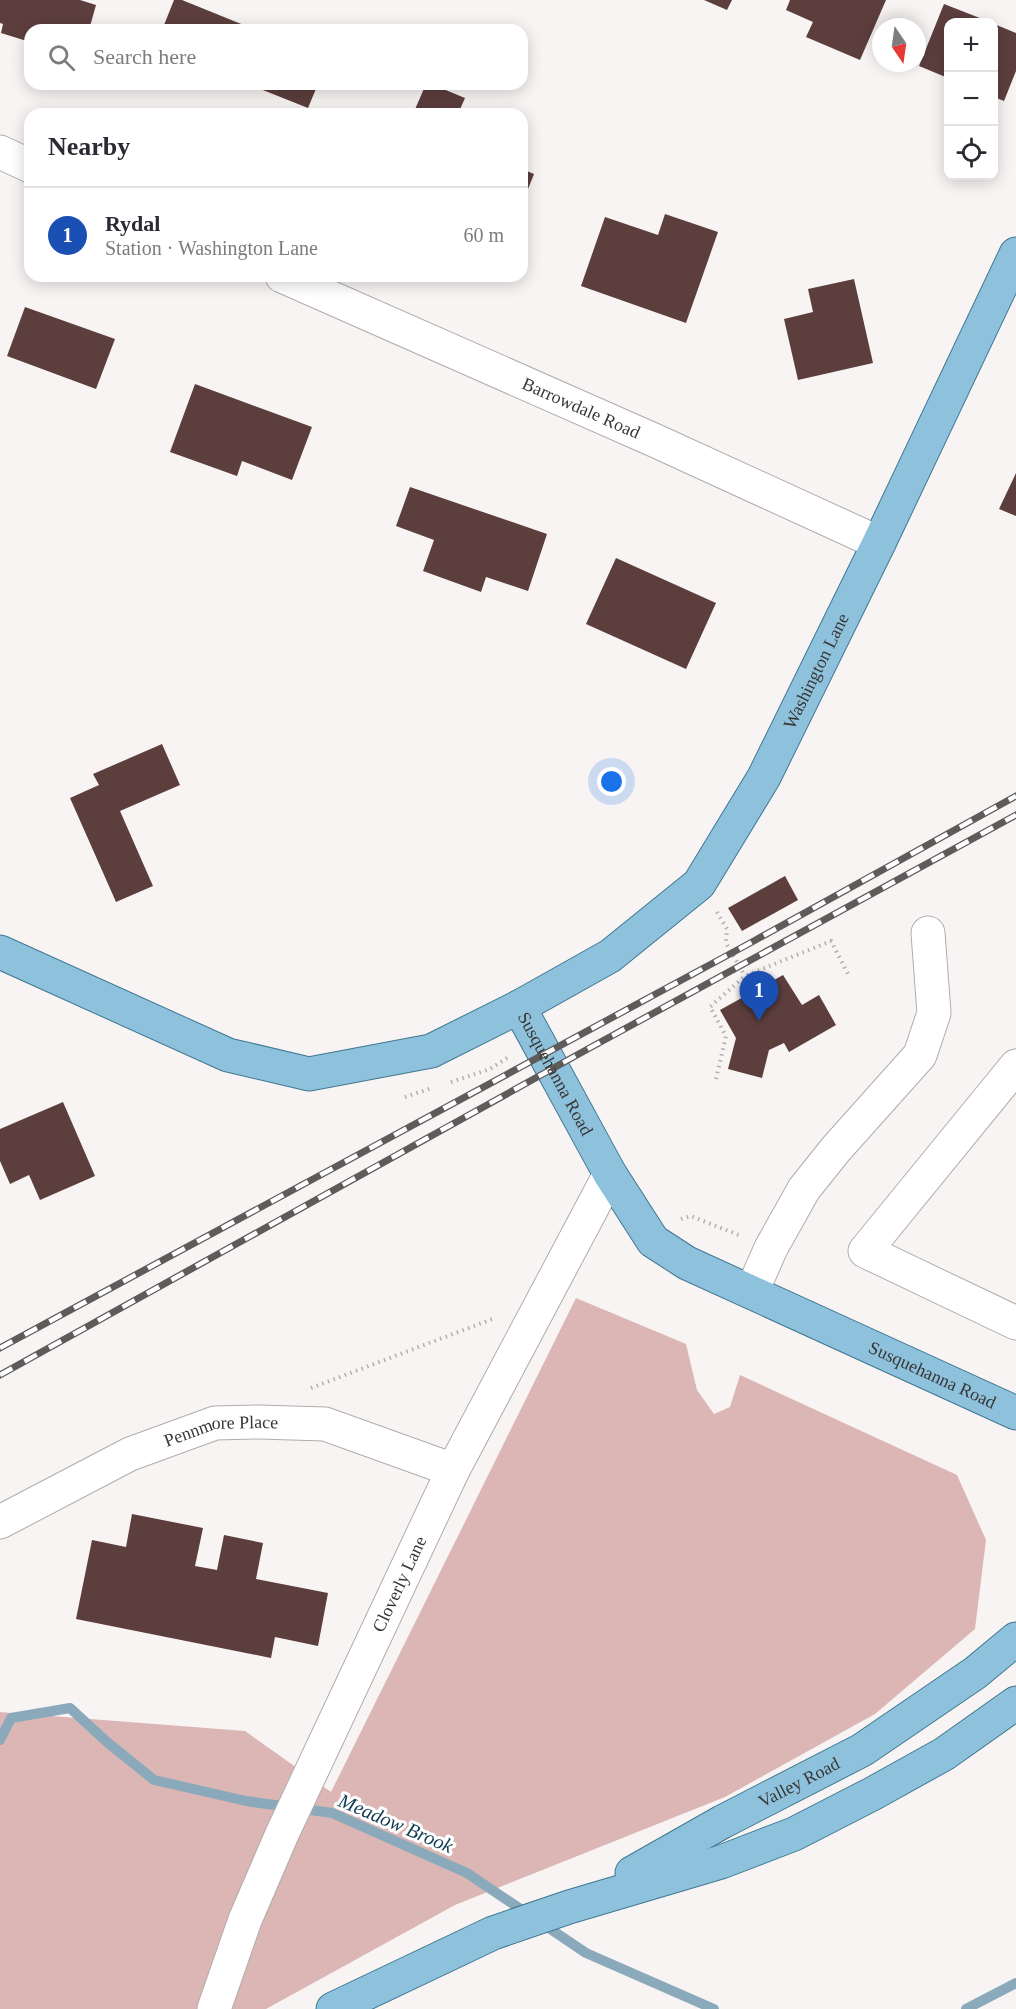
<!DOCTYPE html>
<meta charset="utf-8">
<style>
:root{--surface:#fff;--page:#f7f7f7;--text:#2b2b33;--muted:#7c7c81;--line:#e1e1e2;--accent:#0a78a2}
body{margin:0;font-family:Georgia,serif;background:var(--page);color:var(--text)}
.controls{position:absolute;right:18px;top:18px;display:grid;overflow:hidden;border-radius:12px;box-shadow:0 3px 15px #0003}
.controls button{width:54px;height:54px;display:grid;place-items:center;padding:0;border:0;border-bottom:2px solid var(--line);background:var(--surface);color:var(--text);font:30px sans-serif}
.compass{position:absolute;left:872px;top:18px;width:54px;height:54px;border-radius:50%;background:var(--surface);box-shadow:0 3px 15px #0003;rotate:167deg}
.you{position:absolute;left:612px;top:782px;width:21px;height:21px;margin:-15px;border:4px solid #fff;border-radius:50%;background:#1a73e8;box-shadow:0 0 0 9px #1a73e833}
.badge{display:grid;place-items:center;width:39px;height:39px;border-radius:50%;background:var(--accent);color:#fff;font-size:20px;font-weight:700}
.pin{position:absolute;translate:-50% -50px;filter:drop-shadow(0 2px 3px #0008)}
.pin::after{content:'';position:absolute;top:32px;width:21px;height:18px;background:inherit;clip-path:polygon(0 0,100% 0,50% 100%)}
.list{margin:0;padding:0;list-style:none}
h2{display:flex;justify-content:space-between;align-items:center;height:78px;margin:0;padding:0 24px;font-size:26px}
h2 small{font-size:20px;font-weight:400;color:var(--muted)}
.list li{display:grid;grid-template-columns:39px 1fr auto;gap:18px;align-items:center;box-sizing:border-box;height:96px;padding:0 24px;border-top:2px solid var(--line)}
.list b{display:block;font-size:22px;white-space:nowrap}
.list p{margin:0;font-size:20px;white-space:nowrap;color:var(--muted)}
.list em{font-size:20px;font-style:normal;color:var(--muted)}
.icon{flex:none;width:33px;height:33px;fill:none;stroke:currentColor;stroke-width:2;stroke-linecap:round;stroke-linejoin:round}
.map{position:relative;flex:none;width:1016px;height:2009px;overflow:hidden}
.search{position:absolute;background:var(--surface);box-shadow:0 3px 15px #0003;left:24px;top:24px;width:504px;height:66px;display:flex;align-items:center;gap:15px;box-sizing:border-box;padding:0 21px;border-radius:18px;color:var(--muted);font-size:22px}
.panel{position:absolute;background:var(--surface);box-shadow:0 3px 15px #0003;left:24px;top:108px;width:504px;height:174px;border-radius:18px}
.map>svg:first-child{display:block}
.forest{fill:#dbb6b4}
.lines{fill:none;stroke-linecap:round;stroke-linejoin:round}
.stream{stroke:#8aaabb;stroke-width:10}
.building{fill:#5c3e3d}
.minor-casing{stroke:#b1acac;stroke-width:35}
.major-casing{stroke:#3f7792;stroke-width:35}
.path{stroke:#b3afaf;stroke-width:4;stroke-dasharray:1.5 4.5;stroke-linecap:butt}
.minor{stroke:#fff;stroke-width:33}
.major{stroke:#8ec2dc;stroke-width:33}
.rail-casing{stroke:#5e5b5b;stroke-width:7}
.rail{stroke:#fff;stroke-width:4.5;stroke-dasharray:14;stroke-linecap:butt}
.labels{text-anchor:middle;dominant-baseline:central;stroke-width:6;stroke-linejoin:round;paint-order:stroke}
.street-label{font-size:18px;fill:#383636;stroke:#fff}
.water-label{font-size:20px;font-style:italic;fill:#113d51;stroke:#fff}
</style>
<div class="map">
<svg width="1016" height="2009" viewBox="0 0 1016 2009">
<rect width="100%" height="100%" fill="#f9f4f4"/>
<path class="forest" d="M576,1298L686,1344L697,1390L714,1414L730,1407L740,1375L957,1475L986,1540L975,1629L875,1714L725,1797L455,1905L266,2009H0V1712L245,1731L331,1792Z"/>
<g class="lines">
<g class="stream">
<path d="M0,1740L11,1718L70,1708L107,1742L154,1780L246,1801L332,1813L467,1873L586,1953L714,2009"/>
<path d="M966,2009L1016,1983"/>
</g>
</g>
<g class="building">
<path d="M0,0H80L96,5L89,30H30V42L1,33L3,24L0,23Z"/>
<path d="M174,0H182L256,30H162Z"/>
<path d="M704,0H732L727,10Z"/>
<path d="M790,0H886L860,60L806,37L813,22L786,10Z"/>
<path d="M944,4L990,22H948V78L919,66Z"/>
<path d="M994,24L1016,33V71L1004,101L994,97Z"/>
<path d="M248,84H318L308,108Z"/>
<path d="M426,84H431L465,98L458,114H413Z"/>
<path d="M522,169L534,174L522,204Z"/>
<path d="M665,214L718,232L686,323L581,286L605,217L658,235Z"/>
<path d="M854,279L873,363L798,380L784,319L813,312L808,289Z"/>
<path d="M25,307L115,339L96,389L7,356Z"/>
<path d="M195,384L312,427L292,480L242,461L237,476L170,452Z"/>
<path d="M1016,473V516L999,509Z"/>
<path d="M410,487L547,534L528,591L486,577L481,592L423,571L434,540L396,526Z"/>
<path d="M616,558L716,603L686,669L586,624Z"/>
<path d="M162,744L180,785L120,811L153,886L116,902L70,798L99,785L93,774Z"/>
<path d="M785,876L798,900L742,931L728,908Z"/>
<path d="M783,975L802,1005L819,995L836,1025L789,1052L784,1043L769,1050L762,1078L728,1069L736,1038L720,1010Z"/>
<path d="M63,1102L95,1176L40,1200L29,1175L10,1184L0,1161V1129Z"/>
<path d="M132,1514L203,1528L195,1566L217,1570L224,1535L263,1543L256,1579L328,1593L318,1646L275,1637L271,1658L76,1619L92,1540L126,1547Z"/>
</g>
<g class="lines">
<defs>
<g id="minor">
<path d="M0,152L30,166"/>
<path id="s1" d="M282,276L656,441L879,543"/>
<path d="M1016,1066L865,1251L1016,1323"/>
<path d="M752,1291L771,1248L804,1189L836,1149L920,1055L934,1013L928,933"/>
<path id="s2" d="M0,1522L130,1454L215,1423L259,1422L325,1424L453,1470"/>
<path id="s3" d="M214,2009L245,1920L282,1834L453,1470L610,1174"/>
</g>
<g id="major">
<path id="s4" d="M0,952L228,1055L309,1074L431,1051L519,1007L610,956L699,884L764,777L879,543L1016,254"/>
<path id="s5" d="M519,1007L610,1174L653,1241L687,1263L1016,1413"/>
<path id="s6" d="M632,1873L722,1822L862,1750L975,1673L1016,1639"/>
<path d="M333,2009L493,1933L569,1907L721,1862L794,1834L872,1794L944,1754L1016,1703"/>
</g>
</defs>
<use href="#minor" class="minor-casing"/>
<use href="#major" class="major-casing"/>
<g class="path">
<path d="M717,912L727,929L726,943L745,976"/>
<path d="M716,1079L726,1036L710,1007L745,976L831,941L848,974"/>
<path d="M451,1082L490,1069L510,1056"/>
<path d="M405,1097L432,1088"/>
<path d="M681,1219L691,1216L741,1236"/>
<path d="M311,1388L495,1318"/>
</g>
<use href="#minor" class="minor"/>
<use href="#major" class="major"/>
<defs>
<g id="rail">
<path d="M0,1348L752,942L1016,796"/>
<path d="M0,1375L586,1050L1016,815"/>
</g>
</defs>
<use href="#rail" class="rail-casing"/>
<use href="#rail" class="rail"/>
</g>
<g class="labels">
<g class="street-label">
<text stroke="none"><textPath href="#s1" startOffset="327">Barrowdale Road</textPath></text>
<text stroke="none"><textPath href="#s4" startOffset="1018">Washington Lane</textPath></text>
<text stroke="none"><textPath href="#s5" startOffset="76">Susquehanna Road</textPath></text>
<text stroke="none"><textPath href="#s5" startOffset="580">Susquehanna Road</textPath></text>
<text stroke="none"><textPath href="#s2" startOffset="242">Pennmore Place</textPath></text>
<text stroke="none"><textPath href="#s3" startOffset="464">Cloverly Lane</textPath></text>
<text stroke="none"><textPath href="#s6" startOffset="190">Valley Road</textPath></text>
</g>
<g class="water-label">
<text transform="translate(396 1823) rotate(23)">Meadow Brook</text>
</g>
</g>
</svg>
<div class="controls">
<button>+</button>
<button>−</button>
<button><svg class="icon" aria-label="locate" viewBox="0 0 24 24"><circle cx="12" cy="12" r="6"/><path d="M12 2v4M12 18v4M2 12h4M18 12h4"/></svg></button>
</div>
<svg class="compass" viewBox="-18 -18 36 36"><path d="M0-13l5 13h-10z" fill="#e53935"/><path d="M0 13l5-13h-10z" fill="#7c7c81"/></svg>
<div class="you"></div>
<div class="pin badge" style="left:759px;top:1021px;background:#1a4fb4">1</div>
<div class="search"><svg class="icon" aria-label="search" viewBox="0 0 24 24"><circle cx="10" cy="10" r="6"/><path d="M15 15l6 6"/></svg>Search here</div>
<section class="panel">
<h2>Nearby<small></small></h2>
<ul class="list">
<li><span class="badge" style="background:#1a4fb4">1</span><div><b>Rydal</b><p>Station · Washington Lane</p></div><em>60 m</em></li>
</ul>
</section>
</div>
